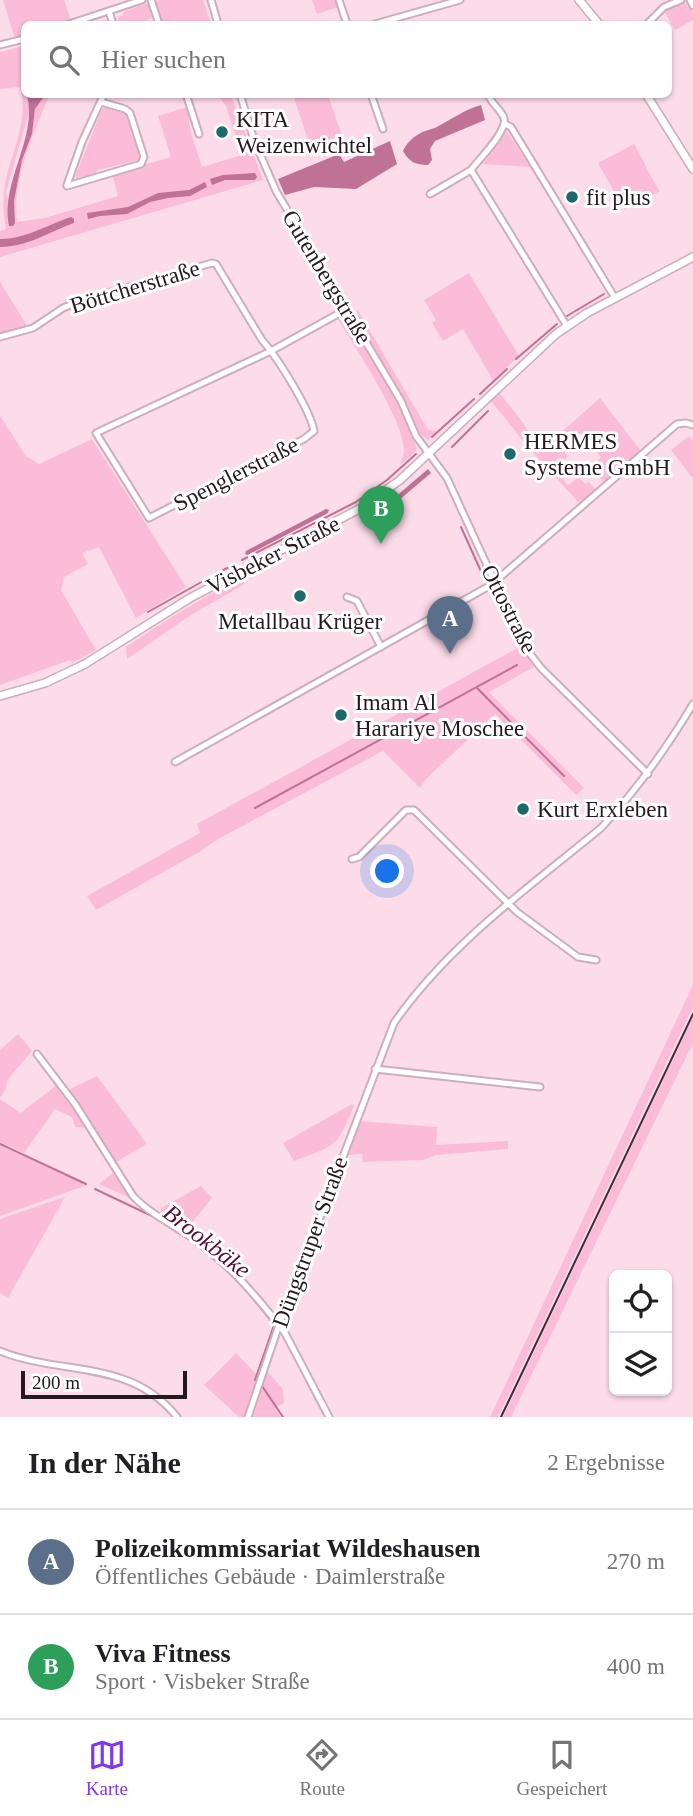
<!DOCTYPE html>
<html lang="de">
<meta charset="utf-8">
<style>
:root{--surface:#fff;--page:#f2f2f2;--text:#202124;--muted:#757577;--line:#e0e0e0;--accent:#7c3aed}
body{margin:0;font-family:"Times New Roman",serif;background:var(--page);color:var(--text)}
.controls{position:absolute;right:21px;bottom:21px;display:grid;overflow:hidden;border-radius:10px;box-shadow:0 2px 5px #0004}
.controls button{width:63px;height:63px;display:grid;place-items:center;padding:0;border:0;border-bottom:2px solid var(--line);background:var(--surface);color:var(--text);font:35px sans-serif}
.scale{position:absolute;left:21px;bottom:18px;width:166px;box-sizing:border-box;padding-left:7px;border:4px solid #25191e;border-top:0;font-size:19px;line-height:24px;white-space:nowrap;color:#25191e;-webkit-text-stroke:5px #fff;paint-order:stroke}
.you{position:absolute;left:388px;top:872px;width:24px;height:24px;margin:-18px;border:5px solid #fff;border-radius:50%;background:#1a73e8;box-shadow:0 0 0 10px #1a73e833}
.badge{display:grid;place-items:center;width:46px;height:46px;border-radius:50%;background:var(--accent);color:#fff;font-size:23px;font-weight:700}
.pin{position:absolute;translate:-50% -58px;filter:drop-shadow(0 2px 4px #0008)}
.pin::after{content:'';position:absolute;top:37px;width:24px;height:21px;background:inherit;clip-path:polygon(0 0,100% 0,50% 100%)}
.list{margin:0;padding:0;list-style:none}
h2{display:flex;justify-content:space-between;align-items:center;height:91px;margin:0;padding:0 28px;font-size:30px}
h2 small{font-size:23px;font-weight:400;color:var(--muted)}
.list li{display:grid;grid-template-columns:46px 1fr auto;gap:21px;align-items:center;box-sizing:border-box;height:105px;padding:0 28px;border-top:2px solid var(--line)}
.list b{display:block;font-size:26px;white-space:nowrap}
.list p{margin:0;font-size:23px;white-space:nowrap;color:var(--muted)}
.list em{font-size:23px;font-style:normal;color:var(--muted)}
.icon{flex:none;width:38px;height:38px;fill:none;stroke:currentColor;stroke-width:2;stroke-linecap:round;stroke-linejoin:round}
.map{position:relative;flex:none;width:693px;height:1417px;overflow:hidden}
.search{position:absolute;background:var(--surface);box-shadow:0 2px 5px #0004;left:21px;right:21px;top:21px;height:77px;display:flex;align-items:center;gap:18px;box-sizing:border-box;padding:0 24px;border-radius:10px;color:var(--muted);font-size:26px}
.sheet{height:301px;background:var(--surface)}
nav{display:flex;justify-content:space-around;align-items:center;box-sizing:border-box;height:98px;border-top:2px solid var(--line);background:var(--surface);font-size:19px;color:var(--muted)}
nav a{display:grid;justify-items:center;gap:4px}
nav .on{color:var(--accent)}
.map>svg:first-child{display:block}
.green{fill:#fbbcd8}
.water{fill:#bf7196}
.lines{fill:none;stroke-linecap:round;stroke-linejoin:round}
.stream{stroke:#bf7196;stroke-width:2}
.minor-casing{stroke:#cdaebb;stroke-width:9}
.major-casing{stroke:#cdaebb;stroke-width:10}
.minor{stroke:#fff;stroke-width:5}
.major{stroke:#fff;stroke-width:7}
.rail{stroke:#3c2e34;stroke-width:2}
.poi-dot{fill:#1b686d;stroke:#fff;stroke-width:2.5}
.labels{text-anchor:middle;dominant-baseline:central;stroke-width:6;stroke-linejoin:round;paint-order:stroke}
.poi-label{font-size:23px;fill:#25191e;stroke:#fff;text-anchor:start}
.street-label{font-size:23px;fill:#25191e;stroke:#fff}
.water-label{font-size:24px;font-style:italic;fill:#550d37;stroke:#fff}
</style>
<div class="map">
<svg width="693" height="1417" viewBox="0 0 693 1417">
<rect width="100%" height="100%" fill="#fcdce9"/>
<g class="green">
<path d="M3,0H64L71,21L62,24H24V36L15,39Z"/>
<path d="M159,0H203L211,24H163L155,1Z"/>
<path d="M312,0H335L338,7L317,14Z"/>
<path d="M683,1L693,13V20L675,30L664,11Z"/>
<path d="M148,3L152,18L138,24H115L119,22L118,17L123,15V12Z"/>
<path d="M24,46V94L27,95L30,109L6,192L15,223L14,201L22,160L32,134L35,109L45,95H49C34,135 12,177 17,222L45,218L118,196L112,174L171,157L158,116L187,107L191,133L202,167L242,155L226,106L218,95H231L263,180L0,257V231L6,229C3,212 2,196 6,179C13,147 29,121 20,87L0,89V52Z"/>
<path d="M293,95H328L345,145L320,156L312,152Z"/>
<path d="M108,107L125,111L128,115L141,155L138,160L98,170L96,173L78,178L75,177L102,109Z"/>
<path d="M507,131L530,167L483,164Z"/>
<path d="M634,144C644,160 649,176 660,191L624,209L598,163Z"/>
<path d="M469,273L519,356L493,380L463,329L443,341L432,323L436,320L424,300Z"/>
<path d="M0,282L26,324L28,333L0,341Z"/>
<path d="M357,309L428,430L437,431L428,440L420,434L405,400L356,319Z"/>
<path d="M343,318L348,320L406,416L417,450L400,465C401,461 404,455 404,450C403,418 355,348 338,319Z"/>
<path d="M499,392C513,411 534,431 537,454L600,398L641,451L604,483L591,467L601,457L581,433L574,438L576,442L564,452L568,456L554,468L568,485L579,477L585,484L589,482L596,490L580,504L529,448L490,400Z"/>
<path d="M0,416L26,456L39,464L92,439L186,587L136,618L99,547L82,553L88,564L64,577L61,590L96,650L72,663L70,660L0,685Z"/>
<path d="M689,436L693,441V479L671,450Z"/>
<path d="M241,577L245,584L194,613L127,659L126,647C163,621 202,599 241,577Z"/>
<path d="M521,646L534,667L489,692L584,788L576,795L495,714L426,779L420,788L383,751L218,839L199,852L96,910L87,896L200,833L197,824Z"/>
<path d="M693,985V1007L498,1417H490Z"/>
<path d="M693,1017V1043L511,1417H503Z"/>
<path d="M18,1034L32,1051L8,1079L5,1090L0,1098V1050Z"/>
<path d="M97,1076L147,1144L116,1162L66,1091Z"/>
<path d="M57,1084L74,1105L88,1128L75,1127L72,1117L55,1109L24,1153L6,1145V1148L87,1185L0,1216V1099L21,1113C33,1102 46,1095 57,1084Z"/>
<path d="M352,1104L354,1106C336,1148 337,1145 294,1161L283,1143Z"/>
<path d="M359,1121L437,1127L436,1145L508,1141V1149L437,1155L423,1160L363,1162L362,1154L347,1155Z"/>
<path d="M113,1173L132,1195V1199L99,1184Z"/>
<path d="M201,1186L212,1198L186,1230L160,1214L161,1208Z"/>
<path d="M65,1197L8,1298L0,1293V1219Z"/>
<path d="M236,1353L255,1373L260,1374L244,1417H239L204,1385Z"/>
<path d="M267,1371L283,1389L284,1403L275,1408L281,1417H253Z"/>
</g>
<g class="water">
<path d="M27,95H45L35,109L32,134L22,160L14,201L15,223L13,226H9C0,181 38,139 27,95Z"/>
<path d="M481,105L485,120L435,141L430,149L432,160L428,165C416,165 409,162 403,151C406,144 412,138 419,134C423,131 429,130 435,128C450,120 464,110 481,105Z"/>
<path d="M390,141L397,164L356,189L314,187L285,195L278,179L339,154L344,162Z"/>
<path d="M255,173L257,177L255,180H225L212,185L210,179L223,175Z"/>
<path d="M205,182L207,187L190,196L168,198L150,202L127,214L100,216L88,219L87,213L128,207L158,193L189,190Z"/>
<path d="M71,217L74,219V223C49,232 27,247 0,247V239C25,239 47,225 71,217Z"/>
<path d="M428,469L431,473L398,501L393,502L394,498Z"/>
<path d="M326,509L329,510L328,513L248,555L245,554L246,551Z"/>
</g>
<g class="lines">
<g class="stream">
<path d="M567,316L604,294"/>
<path d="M516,359L557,324"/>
<path d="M480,394L507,369"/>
<path d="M432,437L474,399"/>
<path d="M452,447L488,411"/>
<path d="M461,527L484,578"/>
<path d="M242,560L356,502L387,480L416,454"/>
<path d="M214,575L233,565"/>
<path d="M148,612L205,580"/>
<path d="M477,688L564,776"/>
<path d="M255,808L517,665"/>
<path d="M0,1144L86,1184"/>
<path d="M95,1189L154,1217"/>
<path d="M188,1238L235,1277"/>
<path d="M241,1284L273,1323V1328L255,1380"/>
<path d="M262,1386L283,1417"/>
</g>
<defs>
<g id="minor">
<path d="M151,0L159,24"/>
<path d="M211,0L218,24"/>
<path d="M339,0L347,24"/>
<path d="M690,0L693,6"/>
<path d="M109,11L113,24"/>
<path d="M69,24L142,0"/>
<path d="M375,24L460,0"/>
<path d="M647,24L664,7L681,0"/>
<path d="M0,45L24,39"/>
<path d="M186,94L199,134"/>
<path d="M240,94L254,140L276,191L401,401L416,436L447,478L524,646L541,668L648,774"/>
<path d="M371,94L383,129"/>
<path d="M488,94C491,104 501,109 504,118C508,131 479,159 471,170L567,326"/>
<path d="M505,124L511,127L615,298"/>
<path d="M67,185L82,142L104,94"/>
<path d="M67,186L141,164L144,157L130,113L125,109L101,102"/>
<path d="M430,194L471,170"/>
<path d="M0,337L33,328L63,308L80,301L212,263L216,264L262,340C277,357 310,409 314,431L304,439L149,518L96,433L271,351L338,314"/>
<path d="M347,597L357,601L381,647"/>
<path d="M175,762L491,585L677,424L686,423L693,425"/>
<path d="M352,859L359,857L406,810H414L517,912L578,957L596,960"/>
<path d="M37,1054L75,1104L133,1196C152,1216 178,1227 200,1243C233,1268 260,1300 285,1333L329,1417"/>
<path d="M375,1069L540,1087"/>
<path d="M0,1351C61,1376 130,1358 177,1417"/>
<path d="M248,1417L279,1325L394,1023C448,945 528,888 601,828C637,790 666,749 693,704"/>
</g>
<g id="major">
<path d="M579,0L599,24"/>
<path d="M646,94L693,169"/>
<path d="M0,696L45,683L85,664L190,598L361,508L400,480L556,334L587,313L693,257"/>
</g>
</defs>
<use href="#minor" class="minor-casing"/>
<use href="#major" class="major-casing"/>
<use href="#minor" class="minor"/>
<use href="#major" class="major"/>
<path class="rail" d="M501,1417L693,1014"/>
</g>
<g class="poi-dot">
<circle cx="222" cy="132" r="7"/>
<circle cx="572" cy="197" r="7"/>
<circle cx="510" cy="454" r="7"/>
<circle cx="300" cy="596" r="7"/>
<circle cx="341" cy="715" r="7"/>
<circle cx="523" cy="809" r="7"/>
</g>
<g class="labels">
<g class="poi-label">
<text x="236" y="119">KITA<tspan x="236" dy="26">Weizenwichtel</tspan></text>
<text x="586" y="197">fit plus</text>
<text x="524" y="441">HERMES<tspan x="524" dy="26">Systeme GmbH</tspan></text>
<text x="300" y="621" text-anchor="middle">Metallbau Krüger</text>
<text x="355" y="702">Imam Al<tspan x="355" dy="26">Harariye Moschee</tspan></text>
<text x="537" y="809">Kurt Erxleben</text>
</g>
<g class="street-label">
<text transform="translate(327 277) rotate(59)">Gutenbergstraße</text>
<text transform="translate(135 287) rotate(-17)">Böttcherstraße</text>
<text transform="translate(236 474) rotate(-27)">Spenglerstraße</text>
<text transform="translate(273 555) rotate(-27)">Visbeker Straße</text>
<text transform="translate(509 609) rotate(63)">Ottostraße</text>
<text transform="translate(310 1242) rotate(-70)">Düngstruper Straße</text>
</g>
<g class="water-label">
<text transform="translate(207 1241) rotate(38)">Brookbäke</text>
</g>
</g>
</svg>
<div class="controls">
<button><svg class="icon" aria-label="locate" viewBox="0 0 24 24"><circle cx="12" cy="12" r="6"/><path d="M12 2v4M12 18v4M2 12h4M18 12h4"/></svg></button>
<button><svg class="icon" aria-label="layers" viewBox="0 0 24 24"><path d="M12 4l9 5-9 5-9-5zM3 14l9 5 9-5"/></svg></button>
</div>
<div class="scale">200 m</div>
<div class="you"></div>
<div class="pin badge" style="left:450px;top:654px;background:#5c6f8a">A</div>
<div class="pin badge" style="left:381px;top:544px;background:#2e9e5b">B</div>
<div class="search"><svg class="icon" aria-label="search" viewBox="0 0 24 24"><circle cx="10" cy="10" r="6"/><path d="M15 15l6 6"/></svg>Hier suchen</div>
</div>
<section class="sheet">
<h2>In der Nähe<small>2 Ergebnisse</small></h2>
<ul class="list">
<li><span class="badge" style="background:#5c6f8a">A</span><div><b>Polizeikommissariat Wildeshausen</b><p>Öffentliches Gebäude · Daimlerstraße</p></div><em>270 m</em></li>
<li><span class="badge" style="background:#2e9e5b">B</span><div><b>Viva Fitness</b><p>Sport · Visbeker Straße</p></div><em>400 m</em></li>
</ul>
</section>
<nav>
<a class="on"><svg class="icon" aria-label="map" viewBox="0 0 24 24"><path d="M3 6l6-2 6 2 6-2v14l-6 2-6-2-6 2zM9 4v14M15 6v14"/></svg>Karte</a>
<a><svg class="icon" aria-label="directions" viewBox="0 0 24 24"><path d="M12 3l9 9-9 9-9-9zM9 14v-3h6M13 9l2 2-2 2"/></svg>Route</a>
<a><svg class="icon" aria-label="saved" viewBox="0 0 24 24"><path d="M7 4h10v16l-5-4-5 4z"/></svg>Gespeichert</a>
</nav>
